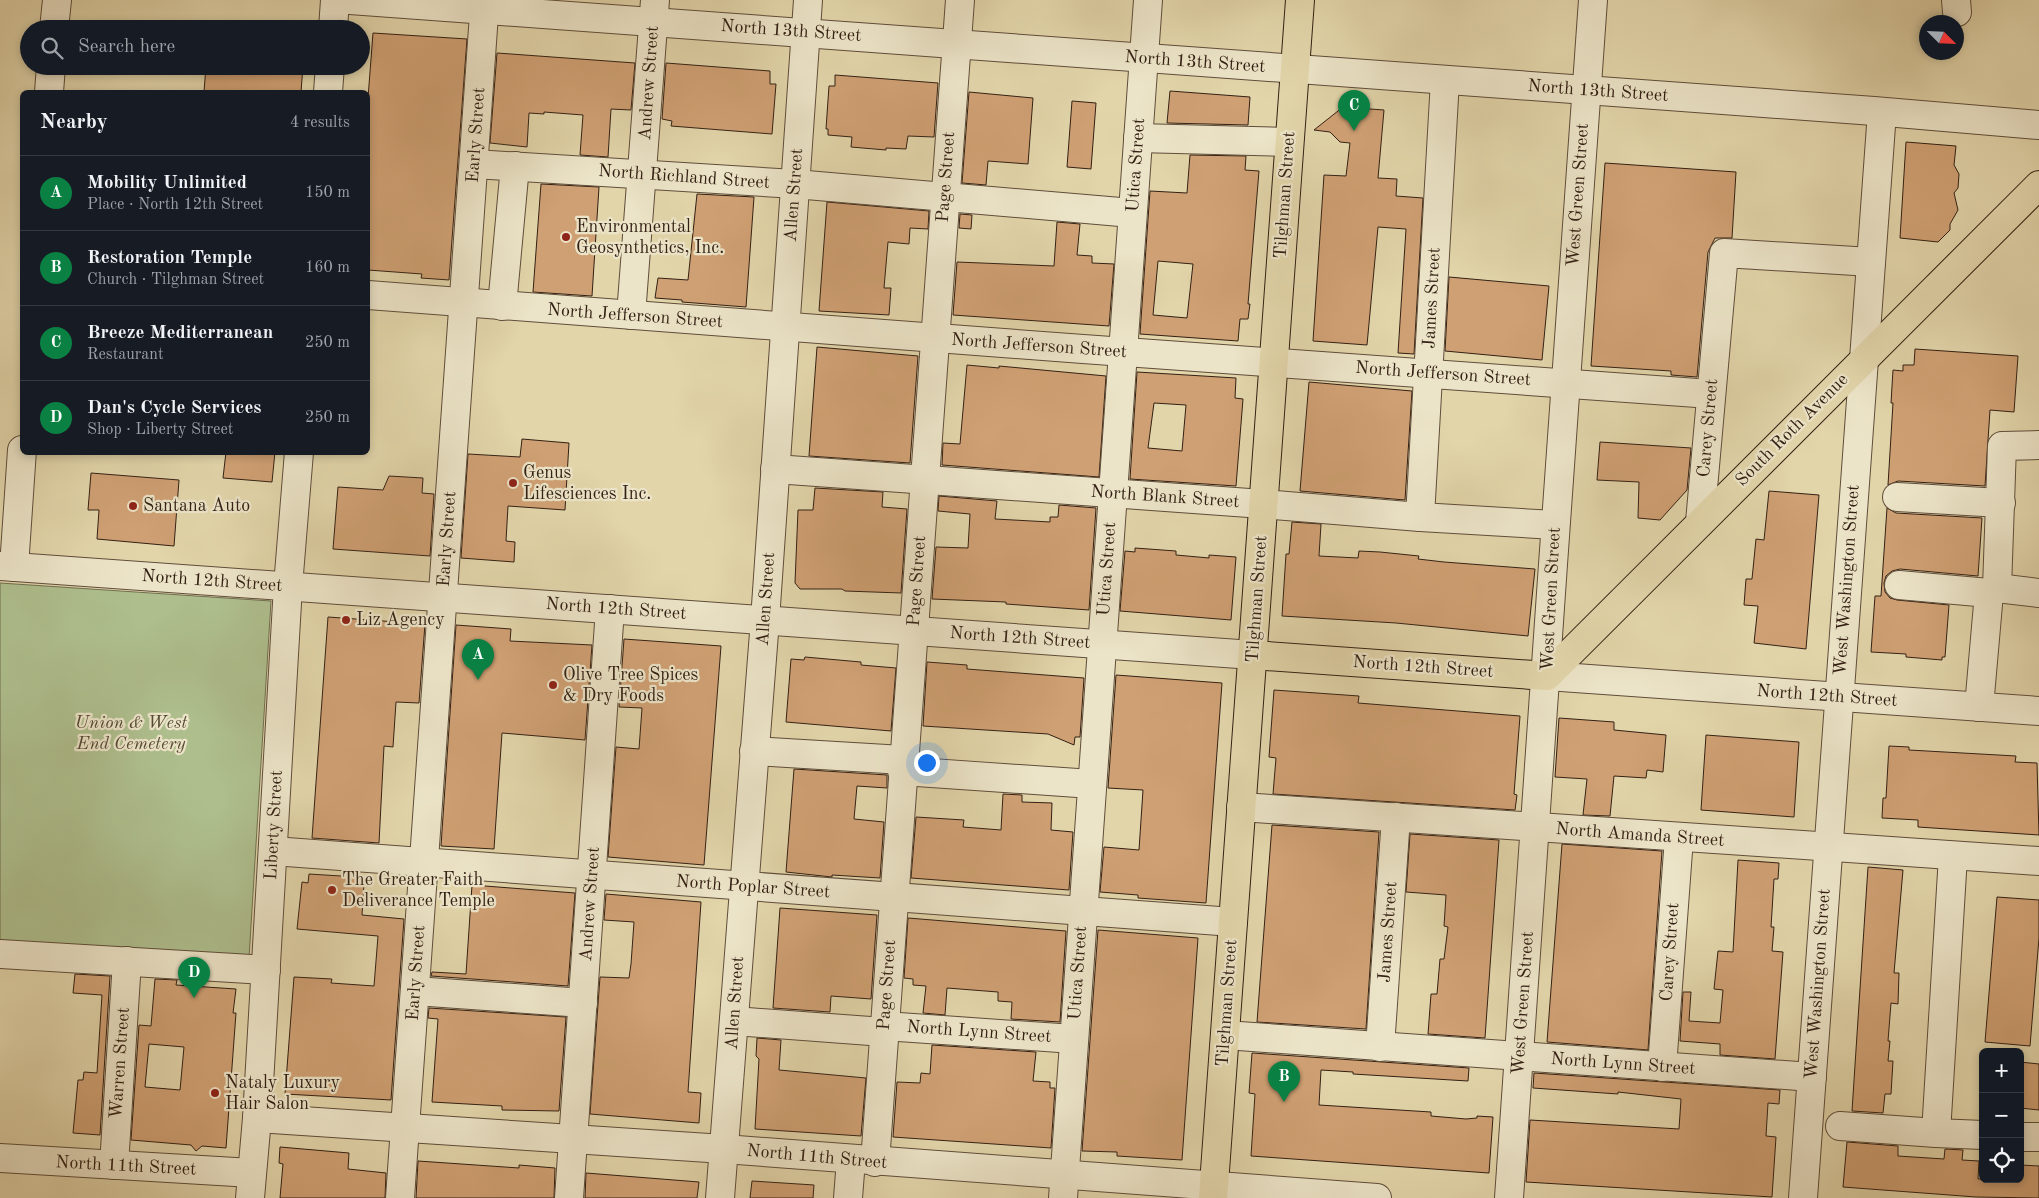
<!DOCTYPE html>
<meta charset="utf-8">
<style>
:root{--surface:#171b24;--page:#242831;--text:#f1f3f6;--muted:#9ea1a6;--line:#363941;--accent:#0b8043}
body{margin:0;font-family:"Old Standard TT",serif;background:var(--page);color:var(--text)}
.controls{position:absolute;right:15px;bottom:15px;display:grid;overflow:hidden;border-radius:8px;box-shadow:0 2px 8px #0003}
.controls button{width:45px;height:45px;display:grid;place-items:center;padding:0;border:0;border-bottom:1px solid var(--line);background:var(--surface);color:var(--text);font:25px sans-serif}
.compass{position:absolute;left:1919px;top:15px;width:45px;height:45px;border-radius:50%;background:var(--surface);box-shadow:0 2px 8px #0003;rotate:114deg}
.you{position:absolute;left:926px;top:762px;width:18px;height:18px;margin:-12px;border:4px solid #fff;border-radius:50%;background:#1a73e8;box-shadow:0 0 0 8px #1a73e833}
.badge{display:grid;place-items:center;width:32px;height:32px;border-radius:50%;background:var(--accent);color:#fff;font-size:16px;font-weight:700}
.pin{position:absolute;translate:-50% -41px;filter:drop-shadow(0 1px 2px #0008)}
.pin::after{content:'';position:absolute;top:26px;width:18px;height:15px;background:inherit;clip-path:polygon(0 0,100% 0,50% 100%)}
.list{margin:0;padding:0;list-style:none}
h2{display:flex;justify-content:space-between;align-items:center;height:65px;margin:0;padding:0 20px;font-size:21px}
h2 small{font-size:16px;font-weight:400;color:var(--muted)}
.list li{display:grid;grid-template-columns:32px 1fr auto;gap:15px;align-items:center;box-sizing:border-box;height:75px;padding:0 20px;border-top:1px solid var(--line)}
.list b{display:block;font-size:19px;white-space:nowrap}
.list p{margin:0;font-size:16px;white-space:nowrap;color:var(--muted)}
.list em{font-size:16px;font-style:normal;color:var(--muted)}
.icon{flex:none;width:28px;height:28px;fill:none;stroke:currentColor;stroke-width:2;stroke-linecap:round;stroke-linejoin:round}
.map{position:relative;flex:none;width:2039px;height:1198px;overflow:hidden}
.search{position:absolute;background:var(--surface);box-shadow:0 2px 8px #0003;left:20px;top:20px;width:350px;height:55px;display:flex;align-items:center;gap:12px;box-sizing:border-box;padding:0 18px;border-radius:28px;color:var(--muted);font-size:19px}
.panel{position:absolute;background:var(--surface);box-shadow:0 2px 8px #0003;left:20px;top:90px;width:350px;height:365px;border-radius:8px}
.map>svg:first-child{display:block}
.green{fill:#aebe8d;stroke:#706f50}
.building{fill:#cfa073;stroke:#332014;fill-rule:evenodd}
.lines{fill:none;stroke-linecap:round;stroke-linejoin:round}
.minor-casing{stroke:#5f4d3a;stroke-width:30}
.major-casing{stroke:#332014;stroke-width:30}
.minor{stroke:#ece4c8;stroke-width:28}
.major{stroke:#e2d5aa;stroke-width:28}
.poi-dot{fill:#8f2418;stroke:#ece4c8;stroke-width:2}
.labels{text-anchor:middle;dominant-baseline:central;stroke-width:4.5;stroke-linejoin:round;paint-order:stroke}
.street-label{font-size:18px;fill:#332014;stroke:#ece4c8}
.poi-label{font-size:18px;fill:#332014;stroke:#ece4c8;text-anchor:start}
.park-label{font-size:18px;font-style:italic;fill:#524832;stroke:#ece4c8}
</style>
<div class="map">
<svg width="2039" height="1198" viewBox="0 0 2039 1198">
<rect width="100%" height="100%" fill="#e2d5aa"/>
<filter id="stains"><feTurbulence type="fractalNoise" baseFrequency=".004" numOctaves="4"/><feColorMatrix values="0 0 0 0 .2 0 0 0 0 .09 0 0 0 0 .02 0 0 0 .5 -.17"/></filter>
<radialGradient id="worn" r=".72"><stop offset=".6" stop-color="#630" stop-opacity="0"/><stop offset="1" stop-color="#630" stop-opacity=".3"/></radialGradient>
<path class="green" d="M0,583L271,601L249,958L0,944Z"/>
<g class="building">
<path d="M373,33L467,39L449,280L421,278L422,274L368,270V98Z"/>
<path d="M497,53L635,63L631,110L611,109L608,157L580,155L583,115L544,112V114L529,113L527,147L490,143Z"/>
<path d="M666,63L770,71V84H776L772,134L671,126L672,121L662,119Z"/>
<path d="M206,66H303L301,92H204Z"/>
<path d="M835,75L938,83L934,137L908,136L906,149L886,148V150L851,147L852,137L828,135V129H826L829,86H835Z"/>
<path d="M1170,91L1250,97L1248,125L1167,123Z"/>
<path d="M969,92L1033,98L1028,164L988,161L986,185L962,183Z"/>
<path d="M1072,101L1096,103L1091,169L1067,167Z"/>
<path d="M1343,107L1384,110L1378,178L1397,179L1396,196L1423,198L1414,354L1398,353L1406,229L1378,227L1367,345L1313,341L1324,175L1346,176L1350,143L1340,142L1330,132L1314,130Z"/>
<path d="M1906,142L1956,146L1954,165L1959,174L1958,188L1954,193L1958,210L1950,224V230L1938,242L1900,238Z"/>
<path d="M1190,155L1246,156L1245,170L1259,171L1248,304H1250L1248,319H1240L1238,341L1140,334L1150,191L1187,193ZM1158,261L1193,264L1187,318L1153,315Z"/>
<path d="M1605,163L1736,172L1732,238H1715L1708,252L1697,377L1671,375V371L1591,366Z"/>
<path d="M541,184L599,187L592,296L533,292Z"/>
<path d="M697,194L754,197L746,307L682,302V300L655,298L658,278L688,280Z"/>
<path d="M827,202L929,211L928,229L910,228L909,244L888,242L884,288H891L889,315L819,311Z"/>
<path d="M960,214L972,215L971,229L959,228Z"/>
<path d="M1057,222L1080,224L1077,255L1092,256V263L1114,264L1109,326L953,315L957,262L1054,266Z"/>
<path d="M1449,277L1549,286L1542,360L1445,351Z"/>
<path d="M817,347L918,356L910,463L809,456Z"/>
<path d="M1915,349L2018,356L2014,412L1990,410L1985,486L1898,481L1888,485L1893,403H1891L1893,370L1903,371V365H1914Z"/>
<path d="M967,365L999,368V366L1106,376L1099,477L942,465L943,443L960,444Z"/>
<path d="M1137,372L1236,378L1235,398L1243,399L1236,486L1130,479ZM1154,403L1186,405L1182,451L1148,448Z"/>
<path d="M1309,382L1412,391L1405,500L1300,491Z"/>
<path d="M522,439L569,443L565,510L508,506L506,541L515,542L514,562L461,558L468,454L520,457Z"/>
<path d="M1600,442L1691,448L1687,490L1660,520L1638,518L1639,482L1597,480Z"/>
<path d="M226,452H275L272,482L223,478Z"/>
<path d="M91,473L179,480L174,546L97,539L99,510H88Z"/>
<path d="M389,476L423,478L422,493L434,494L430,556L333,549L338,487L383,490Z"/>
<path d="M815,488L883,492L882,507L907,509L901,593L845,591L842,589H800L795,583L798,510H813Z"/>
<path d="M1769,491L1819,495L1806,649L1754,643L1758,606L1744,605L1746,579H1752L1756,539L1764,540Z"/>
<path d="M939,496L997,501L995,519L1050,522V517H1058L1059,505L1096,508L1089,610L1006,604V602L932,599L936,547L968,548L970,514L938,511Z"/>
<path d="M1887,508L1896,513L1982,518L1978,576L1900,569L1892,571L1886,576L1884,583L1885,592L1890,598L1897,600L1949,605L1945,657H1942V660L1906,657V654L1871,652L1875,596H1881Z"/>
<path d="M1292,522L1321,524L1319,556L1358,558L1359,551L1380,552L1419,556L1418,559L1444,562L1535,569L1528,636L1396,623L1282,616L1286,554H1289Z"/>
<path d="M1135,548L1176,551V555L1209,558V555L1236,557L1231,620L1120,611L1125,551L1135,552Z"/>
<path d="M328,617L425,624L419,703L396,702L393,747L384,746L379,843L312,838Z"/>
<path d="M456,625L511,629L510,641L592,645L585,740L502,733L494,849L441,846Z"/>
<path d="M624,639L721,646L704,865L608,857L616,747L639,749L642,708L619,707Z"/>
<path d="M805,657L861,662V665L896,668L891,731L786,722L791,659L804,660Z"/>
<path d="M927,662L967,665V669L1084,678L1080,737H1075L1074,745L1048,734L923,726Z"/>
<path d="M1116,675L1222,683L1206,903L1138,898V895L1100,892L1104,847L1139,850L1143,790L1108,788Z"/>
<path d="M1274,690L1359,696L1358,703L1520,716L1514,794L1517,795L1515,810L1273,794L1276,758L1269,757Z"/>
<path d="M1559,718L1614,722V730L1666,735L1663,772L1647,770L1646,778L1614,776L1610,816L1583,815L1587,779L1555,777Z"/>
<path d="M1706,735L1799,742L1794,817L1701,810Z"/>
<path d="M1889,746L1909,747V750L2016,756L2015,762L2037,763L2039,835L1918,827V820L1882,818L1883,798H1886Z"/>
<path d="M794,769L887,775V788L857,786L854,819L884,822L880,878L832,875V877L786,872Z"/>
<path d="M1003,794L1022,795V802L1052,803L1051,830L1073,832L1069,890L911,878L916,817L964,820L963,827L1001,830Z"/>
<path d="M1272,825L1379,832L1366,1029L1257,1022Z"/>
<path d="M1410,834L1499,840L1485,1038L1428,1034L1431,994H1437L1440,959H1444L1448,927L1444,926L1446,895L1406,892Z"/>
<path d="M1562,844L1662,851L1648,1050L1547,1042Z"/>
<path d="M1738,860L1779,863L1778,879H1774L1771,927H1774L1772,951L1783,952L1775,1059L1720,1055V1044L1680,1041L1683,992H1691L1689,1021L1720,1023L1723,990L1714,989L1718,951L1733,952Z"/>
<path d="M1868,867L1903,870L1894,973H1899L1898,1004L1891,1003L1888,1041H1890L1888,1061H1893L1891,1094H1885L1883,1113L1852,1111Z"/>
<path d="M309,874L357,877L356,883L364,884L362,915L404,919L391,1100L285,1094L294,977L332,979L331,983L374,986L378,936L297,929L302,882L308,883Z"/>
<path d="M472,885L575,893L568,986L431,976L432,972L466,974Z"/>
<path d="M606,894L701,902L688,1092L701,1093L699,1123L590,1114L600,977L629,978L631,964L634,922L604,920Z"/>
<path d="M1997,897L2039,900V938L2030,1046L1985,1042Z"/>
<path d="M780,908L877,915L871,999L831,996L830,1012L773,1008Z"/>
<path d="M908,918L1066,931L1060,1022L1011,1019L1012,1002L998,1001V992L947,988L945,1015L923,1013L926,986L913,985V979L904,978Z"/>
<path d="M1098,930L1198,938L1182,1160L1117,1156V1152L1082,1151Z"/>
<path d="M75,974L110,976L100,1135L73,1133L78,1080H83L84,1072L97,1073L102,995L73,993Z"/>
<path d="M155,979L177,980L176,985L236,989L233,1013H236L226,1148L202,1146L196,1151L191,1145L131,1140L139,1025L151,1026ZM149,1044L184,1047L180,1090L145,1087Z"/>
<path d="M429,1008L566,1017L559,1111L502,1110V1106L432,1102L438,1019L428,1018Z"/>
<path d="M757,1038L781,1040L779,1070L866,1078L861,1136L755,1129L759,1059L756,1056Z"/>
<path d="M932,1045L1036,1052L1033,1081L1050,1082V1088H1055L1051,1148L893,1137L897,1082L920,1083L921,1073L930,1074Z"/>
<path d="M1252,1053L1469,1068L1468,1081L1353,1074V1072L1321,1070L1319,1105L1431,1112V1116L1466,1119L1477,1118V1116L1493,1117L1489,1173L1251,1156L1255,1094L1249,1093Z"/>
<path d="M2020,1062L2039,1064V1110L2020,1108Z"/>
<path d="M1534,1073L1780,1090L1779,1104L1768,1103L1766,1136L1776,1137L1772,1197L1526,1182L1530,1120L1679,1129L1681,1099L1618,1092V1094L1533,1088Z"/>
<path d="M1847,1142L1898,1146V1156L1944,1159L1945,1149L1963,1150L1962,1160L1979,1161L1978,1179H2020V1165L2039,1166V1198L1976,1197L1843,1187Z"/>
<path d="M280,1147L349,1153L348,1169L386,1173L385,1198H280L283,1164L279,1163Z"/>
<path d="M418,1161L519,1168V1165L555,1168L554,1198H416Z"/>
<path d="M586,1173L699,1182L697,1198H585Z"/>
<path d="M752,1181L814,1185L813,1198H750Z"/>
</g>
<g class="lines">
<defs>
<g id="minor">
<path d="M350,0L1874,111L2039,125"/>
<path d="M1956,0L1957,12"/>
<path d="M54,29L57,0"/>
<path d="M333,29L335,0"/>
<path d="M49,92L51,66"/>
<path d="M328,92L330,66"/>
<path d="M1138,138L1289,142"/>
<path d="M474,164L795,184L1132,213"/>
<path d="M368,295L1083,349L1711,394"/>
<path d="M502,306L515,166"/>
<path d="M631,315L655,0"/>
<path d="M775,469L1263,504L1420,517L1555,525"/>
<path d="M1897,497L2001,503"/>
<path d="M1420,517L1445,80"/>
<path d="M1700,522L1724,253L1871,262"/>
<path d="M0,566L1253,655"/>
<path d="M14,567L22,450"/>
<path d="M1899,585L1989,593"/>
<path d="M1997,588L2002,446L2039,445"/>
<path d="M1547,676L2039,711"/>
<path d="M1979,707L1989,593L1997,588L2039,593"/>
<path d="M754,751L903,760"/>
<path d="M902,771L1092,784"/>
<path d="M1241,807L2039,861"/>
<path d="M273,851L1233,922"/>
<path d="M1953,856L1936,1133L1983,1135"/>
<path d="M0,954L266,970"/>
<path d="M415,991L583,1003"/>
<path d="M734,1021L884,1032"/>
<path d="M884,1026L1074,1039"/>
<path d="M1225,1035L1812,1077"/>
<path d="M1380,1047L1396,817"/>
<path d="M1662,1067L1679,838"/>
<path d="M257,1118L724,1149L1377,1198"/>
<path d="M1840,1126L1936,1133"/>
<path d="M2020,1137H2039"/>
<path d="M0,1158L252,1173"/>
<path d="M875,1162L960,0"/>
<path d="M114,1165L127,961"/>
<path d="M250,1198L257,1118L288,586L299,452"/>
<path d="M400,1198L485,0"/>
<path d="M569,1198L610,609"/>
<path d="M720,1198L765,620L808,0"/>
<path d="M848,1198L851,1160"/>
<path d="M1063,1198L1148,0"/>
<path d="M1509,1198C1538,799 1563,399 1593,0"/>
<path d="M1803,1198L1882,112"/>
</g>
<g id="major">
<path d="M1253,655L1547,676L2039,185"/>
<path d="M1213,1198L1300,0"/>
</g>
</defs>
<use href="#minor" class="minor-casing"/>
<use href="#major" class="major-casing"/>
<use href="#minor" class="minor"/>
<use href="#major" class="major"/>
</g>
<g class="poi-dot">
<circle cx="566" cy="237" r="5"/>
<circle cx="513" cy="483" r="5"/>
<circle cx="133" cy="506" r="5"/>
<circle cx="346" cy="620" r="5"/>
<circle cx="553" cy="685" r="5"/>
<circle cx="332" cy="890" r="5"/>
<circle cx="215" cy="1093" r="5"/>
</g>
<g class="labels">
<g class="street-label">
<text transform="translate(791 31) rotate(4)">North 13th Street</text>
<text transform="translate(1195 62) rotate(4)">North 13th Street</text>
<text transform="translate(649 83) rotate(-86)">Andrew Street</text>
<text transform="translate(1598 91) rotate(4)">North 13th Street</text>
<text transform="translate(476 135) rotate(-86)">Early Street</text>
<text transform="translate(1136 165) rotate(-86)">Utica Street</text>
<text transform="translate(684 177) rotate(4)">North Richland Street</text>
<text transform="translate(946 177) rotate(-86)">Page Street</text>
<text transform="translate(794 195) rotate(-86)">Allen Street</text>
<text transform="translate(1285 195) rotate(-86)">Tilghman Street</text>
<text transform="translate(1578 195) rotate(-86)">West Green Street</text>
<text transform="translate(1432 298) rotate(-87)">James Street</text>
<text transform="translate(635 316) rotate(4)">North Jefferson Street</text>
<text transform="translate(1039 346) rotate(4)">North Jefferson Street</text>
<text transform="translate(1443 374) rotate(4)">North Jefferson Street</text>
<text transform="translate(1708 428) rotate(-85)">Carey Street</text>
<text transform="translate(1792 430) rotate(-45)">South Roth Avenue</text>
<text transform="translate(1165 497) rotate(4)">North Blank Street</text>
<text transform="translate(447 539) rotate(-86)">Early Street</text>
<text transform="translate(1107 569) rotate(-86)">Utica Street</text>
<text transform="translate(1847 580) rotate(-86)">West Washington Street</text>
<text transform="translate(212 581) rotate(4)">North 12th Street</text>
<text transform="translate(917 581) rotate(-86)">Page Street</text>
<text transform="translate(766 599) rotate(-86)">Allen Street</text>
<text transform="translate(1257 599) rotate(-86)">Tilghman Street</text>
<text transform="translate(1551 599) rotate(-87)">West Green Street</text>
<text transform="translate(616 609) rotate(4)">North 12th Street</text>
<text transform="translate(1020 638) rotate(4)">North 12th Street</text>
<text transform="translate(1423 667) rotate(4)">North 12th Street</text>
<text transform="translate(1827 696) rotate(4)">North 12th Street</text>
<text transform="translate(274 825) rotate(-87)">Liberty Street</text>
<text transform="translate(1640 835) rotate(4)">North Amanda Street</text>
<text transform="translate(753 887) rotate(4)">North Poplar Street</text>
<text transform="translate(590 904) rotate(-86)">Andrew Street</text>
<text transform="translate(1388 932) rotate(-86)">James Street</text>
<text transform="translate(1670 952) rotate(-86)">Carey Street</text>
<text transform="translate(416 973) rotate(-86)">Early Street</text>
<text transform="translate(1078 973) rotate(-86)">Utica Street</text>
<text transform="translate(1818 984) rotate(-86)">West Washington Street</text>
<text transform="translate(887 985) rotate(-86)">Page Street</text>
<text transform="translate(735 1003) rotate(-86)">Allen Street</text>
<text transform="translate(1227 1003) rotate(-86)">Tilghman Street</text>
<text transform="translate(1523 1003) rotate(-86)">West Green Street</text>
<text transform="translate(979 1032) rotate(4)">North Lynn Street</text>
<text transform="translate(120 1063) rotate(-86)">Warren Street</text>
<text transform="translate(1623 1064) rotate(4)">North Lynn Street</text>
<text transform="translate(817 1157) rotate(5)">North 11th Street</text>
<text transform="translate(126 1166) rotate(3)">North 11th Street</text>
</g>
<g class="poi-label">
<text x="576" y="227">Environmental<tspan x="576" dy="21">Geosynthetics, Inc.</tspan></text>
<text x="523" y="473">Genus<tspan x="523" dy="21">Lifesciences Inc.</tspan></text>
<text x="143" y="506">Santana Auto</text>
<text x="356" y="620">Liz Agency</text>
<text x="563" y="675">Olive Tree Spices<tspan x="563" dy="21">&amp; Dry Foods</tspan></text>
<text x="342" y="880">The Greater Faith<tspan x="342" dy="21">Deliverance Temple</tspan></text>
<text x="225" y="1083">Nataly Luxury<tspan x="225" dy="21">Hair Salon</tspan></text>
</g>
<g class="park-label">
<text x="131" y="723">Union &amp; West<tspan x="131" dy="21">End Cemetery</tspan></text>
</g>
</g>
<rect width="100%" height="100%" filter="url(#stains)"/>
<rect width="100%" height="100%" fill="url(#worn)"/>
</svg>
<div class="controls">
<button>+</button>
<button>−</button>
<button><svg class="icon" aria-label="locate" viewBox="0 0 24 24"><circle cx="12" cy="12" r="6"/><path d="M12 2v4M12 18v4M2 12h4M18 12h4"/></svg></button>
</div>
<svg class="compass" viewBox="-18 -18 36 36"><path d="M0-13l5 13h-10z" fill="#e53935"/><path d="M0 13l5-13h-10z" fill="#9ea1a6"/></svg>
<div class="you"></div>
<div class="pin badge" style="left:478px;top:680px">A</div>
<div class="pin badge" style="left:1284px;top:1102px">B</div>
<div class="pin badge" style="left:1354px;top:131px">C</div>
<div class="pin badge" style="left:194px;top:998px">D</div>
<div class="search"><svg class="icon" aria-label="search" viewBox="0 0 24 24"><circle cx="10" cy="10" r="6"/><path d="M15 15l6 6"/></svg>Search here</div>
<section class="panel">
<h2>Nearby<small>4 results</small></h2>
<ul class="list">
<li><span class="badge">A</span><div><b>Mobility Unlimited</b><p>Place · North 12th Street</p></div><em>150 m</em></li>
<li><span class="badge">B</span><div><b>Restoration Temple</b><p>Church · Tilghman Street</p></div><em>160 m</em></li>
<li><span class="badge">C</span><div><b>Breeze Mediterranean</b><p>Restaurant</p></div><em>250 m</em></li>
<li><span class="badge">D</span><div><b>Dan's Cycle Services</b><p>Shop · Liberty Street</p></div><em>250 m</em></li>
</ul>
</section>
</div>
